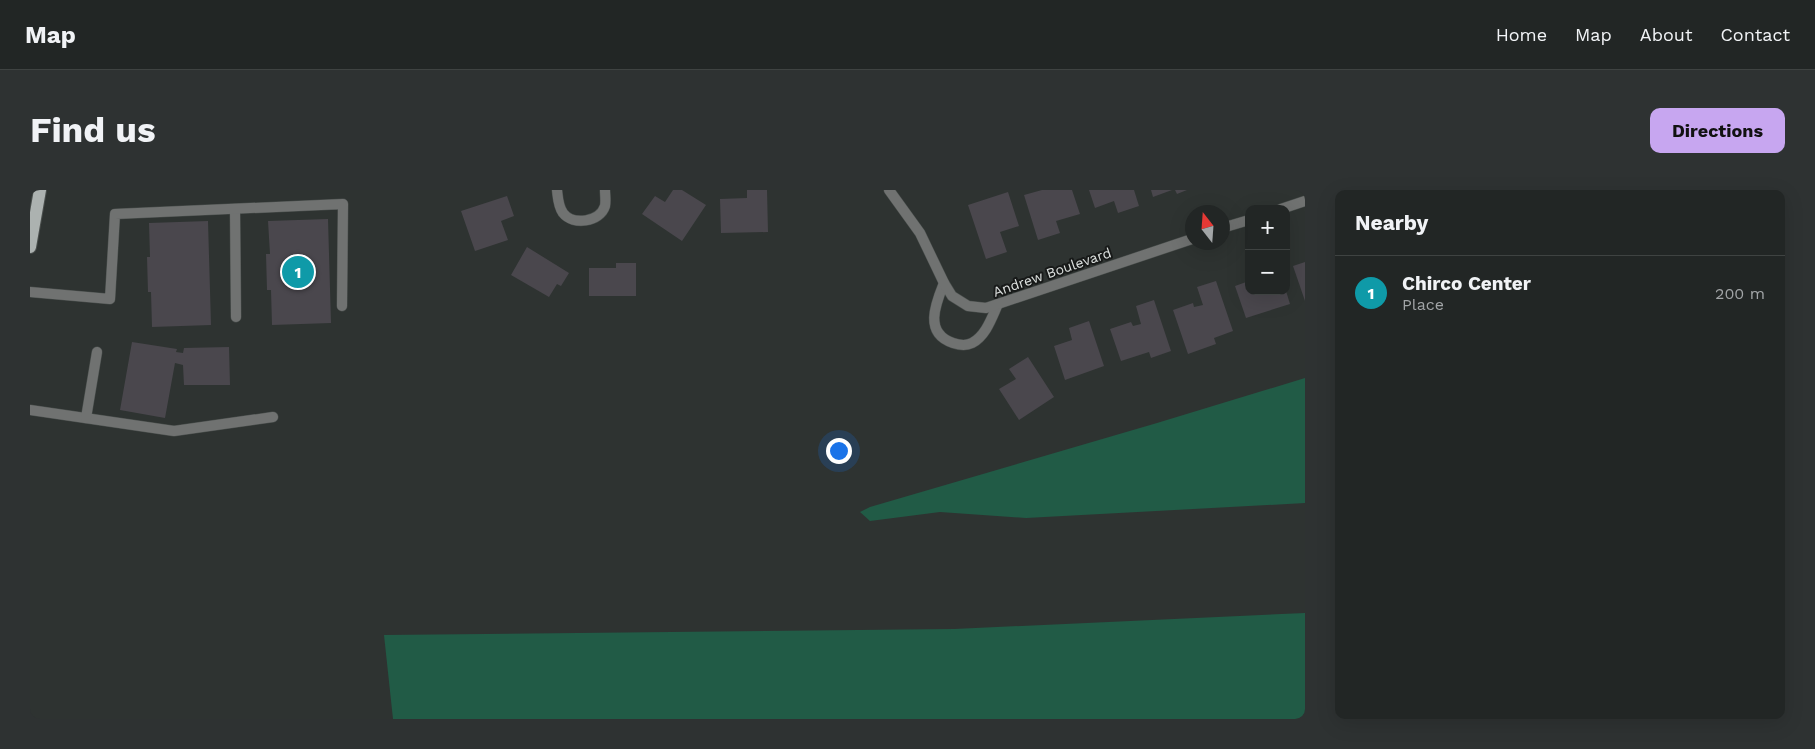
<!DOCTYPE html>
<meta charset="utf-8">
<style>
:root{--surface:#222625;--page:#2e3232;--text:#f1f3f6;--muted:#a2a5a7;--line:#3f4342;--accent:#c7a6f0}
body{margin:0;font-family:"Work Sans",sans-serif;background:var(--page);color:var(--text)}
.controls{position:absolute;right:15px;top:15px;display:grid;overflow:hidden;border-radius:10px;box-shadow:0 5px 20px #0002}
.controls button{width:45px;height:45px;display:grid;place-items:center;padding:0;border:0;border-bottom:1px solid var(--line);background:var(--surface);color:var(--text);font:25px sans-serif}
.compass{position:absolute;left:1155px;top:15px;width:45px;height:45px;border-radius:50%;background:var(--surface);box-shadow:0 5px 20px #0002;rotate:343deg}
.you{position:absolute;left:808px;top:260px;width:18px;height:18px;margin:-12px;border:4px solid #fff;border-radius:50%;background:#1a73e8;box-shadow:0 0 0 8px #1a73e833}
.badge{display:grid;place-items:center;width:32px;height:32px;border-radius:50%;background:var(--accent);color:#fff;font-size:16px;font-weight:700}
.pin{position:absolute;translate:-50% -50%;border:2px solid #fff;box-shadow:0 1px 5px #0006}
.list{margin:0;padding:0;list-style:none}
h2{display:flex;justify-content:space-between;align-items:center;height:65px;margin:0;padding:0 20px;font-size:21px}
h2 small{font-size:16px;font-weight:400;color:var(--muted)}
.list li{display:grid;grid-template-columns:32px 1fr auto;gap:15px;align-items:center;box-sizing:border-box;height:75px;padding:0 20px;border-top:1px solid var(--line)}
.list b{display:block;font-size:19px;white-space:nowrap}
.list p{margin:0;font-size:16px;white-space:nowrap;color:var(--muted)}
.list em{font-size:16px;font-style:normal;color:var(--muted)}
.map{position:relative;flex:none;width:1275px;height:529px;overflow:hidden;border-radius:10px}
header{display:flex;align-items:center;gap:30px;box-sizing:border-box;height:70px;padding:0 25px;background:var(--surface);border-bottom:1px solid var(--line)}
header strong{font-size:24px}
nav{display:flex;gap:28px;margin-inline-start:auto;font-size:18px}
.intro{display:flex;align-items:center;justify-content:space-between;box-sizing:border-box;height:120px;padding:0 30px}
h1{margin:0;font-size:35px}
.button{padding:12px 22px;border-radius:10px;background:var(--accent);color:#111;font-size:18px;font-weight:700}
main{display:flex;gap:30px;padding:0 30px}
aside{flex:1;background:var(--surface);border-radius:10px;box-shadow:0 5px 20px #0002}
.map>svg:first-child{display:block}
.green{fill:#215b46}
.building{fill:#4a474d}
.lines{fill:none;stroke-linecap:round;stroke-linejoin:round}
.service-casing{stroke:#4a4f4d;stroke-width:11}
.minor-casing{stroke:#4a4f4d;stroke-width:11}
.primary-casing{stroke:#4a4f4d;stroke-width:14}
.service{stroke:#707271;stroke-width:10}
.minor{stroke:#707271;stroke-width:10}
.primary{stroke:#acb2b0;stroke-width:12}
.labels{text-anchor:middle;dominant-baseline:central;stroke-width:4;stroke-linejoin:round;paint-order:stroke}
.street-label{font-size:14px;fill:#dde1df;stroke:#181a19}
</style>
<header>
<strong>Map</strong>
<nav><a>Home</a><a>Map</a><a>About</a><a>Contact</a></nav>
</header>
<div class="intro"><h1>Find us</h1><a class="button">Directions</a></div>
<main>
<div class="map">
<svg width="1275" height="529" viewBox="0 0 1275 529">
<rect width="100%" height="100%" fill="#2e3331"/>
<g class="green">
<path d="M1275,188V313L996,328L910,322L840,331L830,322L840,317L1127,233Z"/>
<path d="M1275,423V529H363L354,445L924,439Z"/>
</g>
<g class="building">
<path d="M643,0H652L676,15L652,51L612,24L625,6L635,12Z"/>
<path d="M717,0H737L738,42L691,43L690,9L717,8Z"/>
<path d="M1012,0H1042L1050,24L1026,31L1030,43L1008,50L994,5Z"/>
<path d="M1059,0H1104L1109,16L1088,23L1084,11L1065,18Z"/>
<path d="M1121,0H1142L1123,7Z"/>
<path d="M1145,0H1157L1147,4Z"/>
<path d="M978,2L989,36L970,42L977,62L956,69L938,15Z"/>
<path d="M477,6L484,26L471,31L478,50L445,61L431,21Z"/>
<path d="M298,29L301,133L242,135L241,100H237L236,64H240L238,31Z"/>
<path d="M178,31L181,135L122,137L121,102H118L117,67H120L119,33Z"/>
<path d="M497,57L539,83L531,96L527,94L519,107L481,85Z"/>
<path d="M1275,72V111L1263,76Z"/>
<path d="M586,73H606V106H559V78H586Z"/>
<path d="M1186,91L1203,141L1184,148L1186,154L1158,164L1143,120L1163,113L1164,117L1173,115L1167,97Z"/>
<path d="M1219,91V101H1256L1260,114L1216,128L1205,96Z"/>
<path d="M1124,110L1141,161L1121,168L1119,162L1091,171L1080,139L1101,132L1103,136L1111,134L1106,116Z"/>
<path d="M1059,131L1074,176L1035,190L1024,156L1042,150L1039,138Z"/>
<path d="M102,152L147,159L146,162L153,163L154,158L199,157L200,195H154L153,175L145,173L135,228L90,220Z"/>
<path d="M998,167L1024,207L989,230L969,199L986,189L979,179Z"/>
</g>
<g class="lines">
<defs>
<g id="service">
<path d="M527,0C528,8 528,16 533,23C543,36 570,32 575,16C576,11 575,5 575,0"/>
<path d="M205,19L206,127"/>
<path d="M914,93C906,113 893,143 923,153C929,155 936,156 942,153C956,146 962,127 968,114"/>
<path d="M0,102L80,109L85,24L313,14L312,116"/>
<path d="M0,220L144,241L243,227"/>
<path d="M56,228L67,162"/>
</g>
<g id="minor">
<path d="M859,0L890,43L914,93L922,106L938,116L956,118L1162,49"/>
<path d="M1251,19L1275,11"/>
<path d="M1192,38L1219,30"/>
</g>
<path id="primary" d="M0,57L10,0"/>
</defs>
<use href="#service" class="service-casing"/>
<use href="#minor" class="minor-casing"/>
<use href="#primary" class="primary-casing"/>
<use href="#service" class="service"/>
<use href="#minor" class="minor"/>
<use href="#primary" class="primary"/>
</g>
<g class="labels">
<g class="street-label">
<text transform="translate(1022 82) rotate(-19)">Andrew Boulevard</text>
</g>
</g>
</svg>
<div class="controls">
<button>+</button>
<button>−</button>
</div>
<svg class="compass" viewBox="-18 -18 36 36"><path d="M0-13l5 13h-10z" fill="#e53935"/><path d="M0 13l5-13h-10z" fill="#a2a5a7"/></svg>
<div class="you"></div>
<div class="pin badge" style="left:268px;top:82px;background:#0f9aa8">1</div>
</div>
<aside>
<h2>Nearby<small></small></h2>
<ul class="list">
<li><span class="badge" style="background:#0f9aa8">1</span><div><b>Chirco Center</b><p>Place</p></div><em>200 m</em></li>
</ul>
</aside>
</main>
